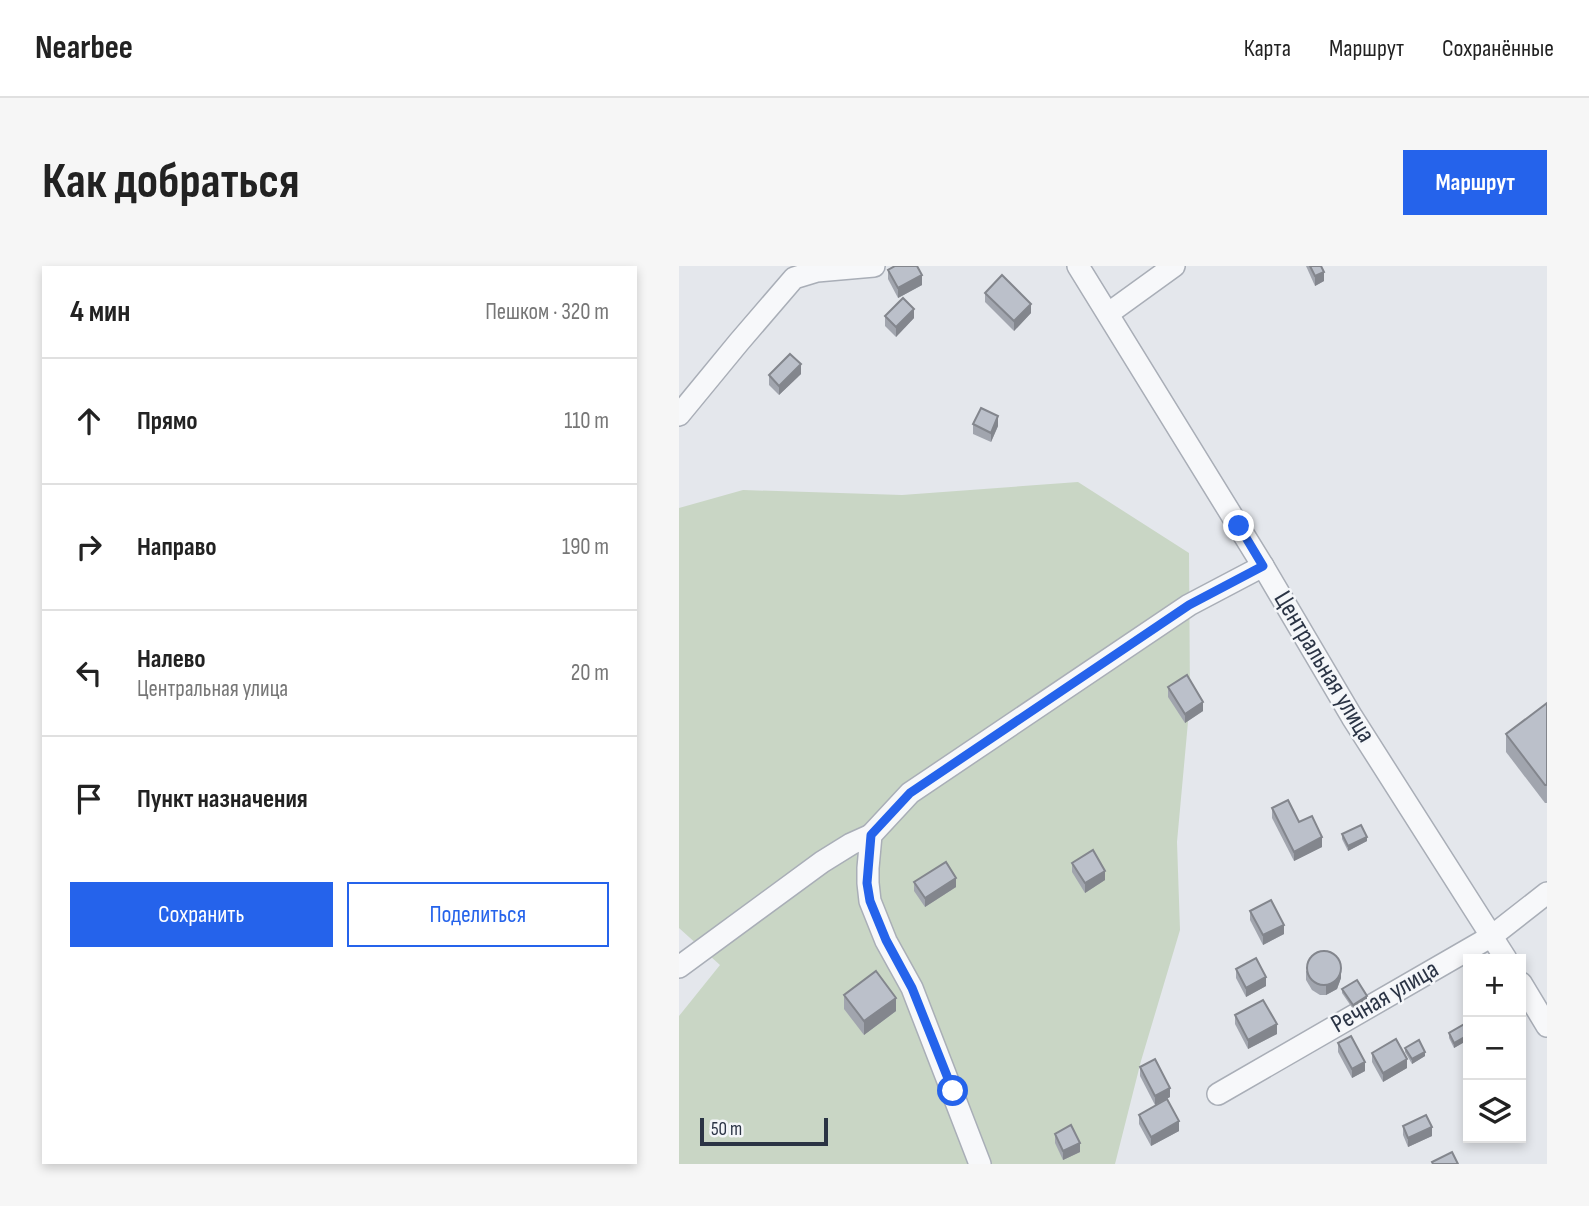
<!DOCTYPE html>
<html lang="ru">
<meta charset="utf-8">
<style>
:root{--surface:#fff;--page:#f6f6f6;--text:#222;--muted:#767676;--line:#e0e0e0;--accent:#2563eb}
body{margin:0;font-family:"Sofia Sans Condensed",sans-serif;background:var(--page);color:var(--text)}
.controls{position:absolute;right:21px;bottom:21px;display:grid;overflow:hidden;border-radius:0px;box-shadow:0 4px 10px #0003}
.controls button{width:63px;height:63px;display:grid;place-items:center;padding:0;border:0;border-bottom:2px solid var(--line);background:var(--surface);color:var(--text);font:35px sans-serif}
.scale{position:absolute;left:21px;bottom:18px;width:128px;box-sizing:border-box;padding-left:7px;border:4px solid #2b3445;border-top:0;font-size:19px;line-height:24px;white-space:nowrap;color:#2b3445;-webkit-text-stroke:5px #f4f6f9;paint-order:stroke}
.stop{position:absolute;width:21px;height:21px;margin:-16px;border:5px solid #2563eb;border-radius:50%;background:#fff}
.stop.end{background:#2563eb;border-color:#fff;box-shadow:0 2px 7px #0008}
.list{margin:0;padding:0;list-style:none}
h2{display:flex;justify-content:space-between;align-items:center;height:91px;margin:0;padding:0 28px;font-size:30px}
h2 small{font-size:23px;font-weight:400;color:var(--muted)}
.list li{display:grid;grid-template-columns:46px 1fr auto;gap:21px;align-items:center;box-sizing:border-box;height:126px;padding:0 28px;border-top:2px solid var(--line)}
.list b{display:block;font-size:26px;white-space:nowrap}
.list p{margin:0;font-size:23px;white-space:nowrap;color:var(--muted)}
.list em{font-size:23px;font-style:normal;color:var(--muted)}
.actions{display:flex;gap:14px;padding:21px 28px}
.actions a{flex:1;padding:16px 0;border:2px solid var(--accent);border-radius:0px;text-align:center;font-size:24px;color:var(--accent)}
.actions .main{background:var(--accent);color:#fff}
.icon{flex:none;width:38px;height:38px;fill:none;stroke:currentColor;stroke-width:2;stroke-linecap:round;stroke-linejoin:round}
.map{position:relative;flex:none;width:868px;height:898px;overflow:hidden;border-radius:0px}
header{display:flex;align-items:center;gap:42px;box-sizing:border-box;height:98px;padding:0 35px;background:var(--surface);border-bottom:2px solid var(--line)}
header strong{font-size:33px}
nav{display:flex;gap:38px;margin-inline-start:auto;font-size:24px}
.intro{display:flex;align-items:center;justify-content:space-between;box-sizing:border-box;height:168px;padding:0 42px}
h1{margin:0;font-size:49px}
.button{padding:18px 32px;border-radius:0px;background:var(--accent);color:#fff;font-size:24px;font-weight:700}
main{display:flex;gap:42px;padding:0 42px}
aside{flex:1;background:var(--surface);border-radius:0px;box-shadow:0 4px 10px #0003}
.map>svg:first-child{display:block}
.green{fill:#c9d6c5}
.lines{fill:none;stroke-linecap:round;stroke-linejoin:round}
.minor-casing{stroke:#a9aeb7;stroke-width:24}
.minor{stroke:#f7f8fa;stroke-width:21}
.wall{fill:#a1a5ae}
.shaded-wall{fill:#83868d}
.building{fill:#bbc0ca;stroke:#83868d;stroke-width:2}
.route{stroke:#2563eb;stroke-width:9}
.labels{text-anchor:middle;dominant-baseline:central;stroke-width:5;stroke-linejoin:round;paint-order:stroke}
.street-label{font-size:26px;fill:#2b3445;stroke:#f4f6f9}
</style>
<header>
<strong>Nearbee</strong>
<nav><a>Карта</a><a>Маршрут</a><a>Сохранённые</a></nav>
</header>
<div class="intro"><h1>Как добраться</h1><a class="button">Маршрут</a></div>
<main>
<aside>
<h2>4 мин<small>Пешком · 320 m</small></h2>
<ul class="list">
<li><svg class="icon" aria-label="ahead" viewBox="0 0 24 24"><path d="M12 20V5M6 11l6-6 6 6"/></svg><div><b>Прямо</b></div><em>110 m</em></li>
<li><svg class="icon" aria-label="right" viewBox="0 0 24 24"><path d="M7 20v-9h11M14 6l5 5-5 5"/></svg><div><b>Направо</b></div><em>190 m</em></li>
<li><svg class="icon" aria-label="left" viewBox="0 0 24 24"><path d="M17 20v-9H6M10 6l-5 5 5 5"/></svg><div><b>Налево</b><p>Центральная улица</p></div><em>20 m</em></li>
<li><svg class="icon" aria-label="arrive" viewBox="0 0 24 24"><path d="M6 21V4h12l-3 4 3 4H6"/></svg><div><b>Пункт назначения</b></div></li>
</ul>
<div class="actions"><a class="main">Сохранить</a><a>Поделиться</a></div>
</aside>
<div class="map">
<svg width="868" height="898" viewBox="0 0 868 898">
<rect width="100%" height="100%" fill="#e4e7ec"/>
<path class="green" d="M399,216L510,287L511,434L498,576L501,664L462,795L436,898H0V750L41,699L0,662V242L64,224L223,229Z"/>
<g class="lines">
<defs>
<g id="minor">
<path d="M399,0L584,300L673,451L827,693"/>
<path d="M430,47L495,0"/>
<path d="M0,149L60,76L115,12L138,5L195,0"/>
<path d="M0,701L143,596L172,578L192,569"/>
<path d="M842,717L868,760"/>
<path d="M539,828L813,670L868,627"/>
<path d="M301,898L233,722L207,675L191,635L189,617V602L192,569L231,527L510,339L584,300"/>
</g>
</defs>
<use href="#minor" class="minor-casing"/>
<use href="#minor" class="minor"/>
</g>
<g class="wall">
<path d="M627,0H642L645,15L636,20Z"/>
<path d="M209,4L243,19L219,32L209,13Z"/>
<path d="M306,27L352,47L335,65L306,36Z"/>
<path d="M206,50L235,52L217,71L206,60Z"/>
<path d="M122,108L100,129L90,119V109Z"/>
<path d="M294,158L319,160L312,176L294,168Z"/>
<path d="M489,421L524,445L506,457L489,431Z"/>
<path d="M868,437V537H866L827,486V468Z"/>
<path d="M593,542L620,556L643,581L615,595L593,552Z"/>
<path d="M663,568L688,575L669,585L663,573Z"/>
<path d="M393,597L426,614L406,627L393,606Z"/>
<path d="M235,616L277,621L246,641L235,625Z"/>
<path d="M571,645L605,668L584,679L571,654Z"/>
<path d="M557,703L587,720L567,731L557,712Z"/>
<path d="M627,705L662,712L658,723L647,729H641L633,724L627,714Z"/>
<path d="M663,723L688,735L674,743L663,727Z"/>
<path d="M165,729L217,745L185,769L165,743Z"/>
<path d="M556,749L598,768L569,783L556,758Z"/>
<path d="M789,756V774L775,782L770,772V767Z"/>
<path d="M659,777L686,805L673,812L659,786Z"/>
<path d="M726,782L746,790L733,798L726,786Z"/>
<path d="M693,787L728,802L704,816L693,796Z"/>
<path d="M461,801L491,831L476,839L461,810Z"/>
<path d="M460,849L500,865L472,880L460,858Z"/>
<path d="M724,860L753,870L729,881L724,869Z"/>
<path d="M376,868L401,886L384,894L376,877Z"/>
</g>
<g class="shaded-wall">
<path d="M645,6V15L636,20V10Z"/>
<path d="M243,9V19L219,32V22Z"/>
<path d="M352,38V47L335,65V55Z"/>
<path d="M235,43V52L217,71V61Z"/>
<path d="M122,98V108L100,129V120Z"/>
<path d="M319,150V160L312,176V167Z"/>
<path d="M524,436V445L506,457V448Z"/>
<path d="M643,571V581L615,595V586Z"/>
<path d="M688,571V575L669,585V580Z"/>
<path d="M426,605V614L406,627V617Z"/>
<path d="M277,612V621L246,641V632Z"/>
<path d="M605,659V668L584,679V669Z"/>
<path d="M662,702V712L658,723L647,729V719Z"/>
<path d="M587,711V720L567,731V722Z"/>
<path d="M688,730V735L674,743V739Z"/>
<path d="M217,732V745L185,769V755Z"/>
<path d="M598,758V768L569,783V774Z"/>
<path d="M789,769V774L775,782V777Z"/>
<path d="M746,786V790L733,798V793Z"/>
<path d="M728,793V802L704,816V807Z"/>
<path d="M686,796V805L673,812V803Z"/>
<path d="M491,822V831L476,839V830Z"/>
<path d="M500,855V865L472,880V871Z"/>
<path d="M753,861V870L729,881V872Z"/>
<path d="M401,877V886L384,894V885Z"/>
</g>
<g class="building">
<path d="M216,0H238L243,9L219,22L209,4Z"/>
<path d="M631,0H642L645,6L636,10Z"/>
<path d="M323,9L352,38L335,55L306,27Z"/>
<path d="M224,32L235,43L217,61L206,50Z"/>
<path d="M111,88L122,98L100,120L90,109Z"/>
<path d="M302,142L319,150L312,167L294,158Z"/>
<path d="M508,409L524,436L506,448L489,421Z"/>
<path d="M868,437V519H866L827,468Z"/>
<path d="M609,534L620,556L633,550L643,571L615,586L593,542Z"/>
<path d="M682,559L688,571L669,580L663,568Z"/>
<path d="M414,584L426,605L406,617L393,597Z"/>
<path d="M267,596L277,612L246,632L235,616Z"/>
<path d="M592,634L605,659L584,669L571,645Z"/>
<circle cx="645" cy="702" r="17"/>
<path d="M577,692L587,711L567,722L557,703Z"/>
<path d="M197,705L217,732L185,755L165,729Z"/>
<path d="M678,714L688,730L674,739L663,723Z"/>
<path d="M584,734L598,758L569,774L556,749Z"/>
<path d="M789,756V769L775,777L770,767Z"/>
<path d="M672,770L686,796L673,803L659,777Z"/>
<path d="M717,773L728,793L704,807L693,787Z"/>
<path d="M740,774L746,786L733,793L726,782Z"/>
<path d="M476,793L491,822L476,830L461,801Z"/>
<path d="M488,833L500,855L472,871L460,849Z"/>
<path d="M747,849L753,861L729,872L724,860Z"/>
<path d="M392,859L401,877L384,885L376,868Z"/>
<path d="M773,886L779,898H754L753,896Z"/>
</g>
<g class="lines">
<path class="route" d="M274,825L233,722L207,674L191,635L188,617L192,569L231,527L510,339L584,300L560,260"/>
</g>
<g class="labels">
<g class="street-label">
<text transform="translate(645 401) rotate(59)">Центральная улица</text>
<text transform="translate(706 731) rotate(-30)">Речная улица</text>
</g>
</g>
</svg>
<div class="controls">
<button>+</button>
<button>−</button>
<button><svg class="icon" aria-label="layers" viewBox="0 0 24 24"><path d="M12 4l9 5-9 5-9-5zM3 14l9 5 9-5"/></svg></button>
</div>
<div class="scale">50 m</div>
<div class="stop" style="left:274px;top:825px"></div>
<div class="stop end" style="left:560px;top:260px"></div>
</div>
</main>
